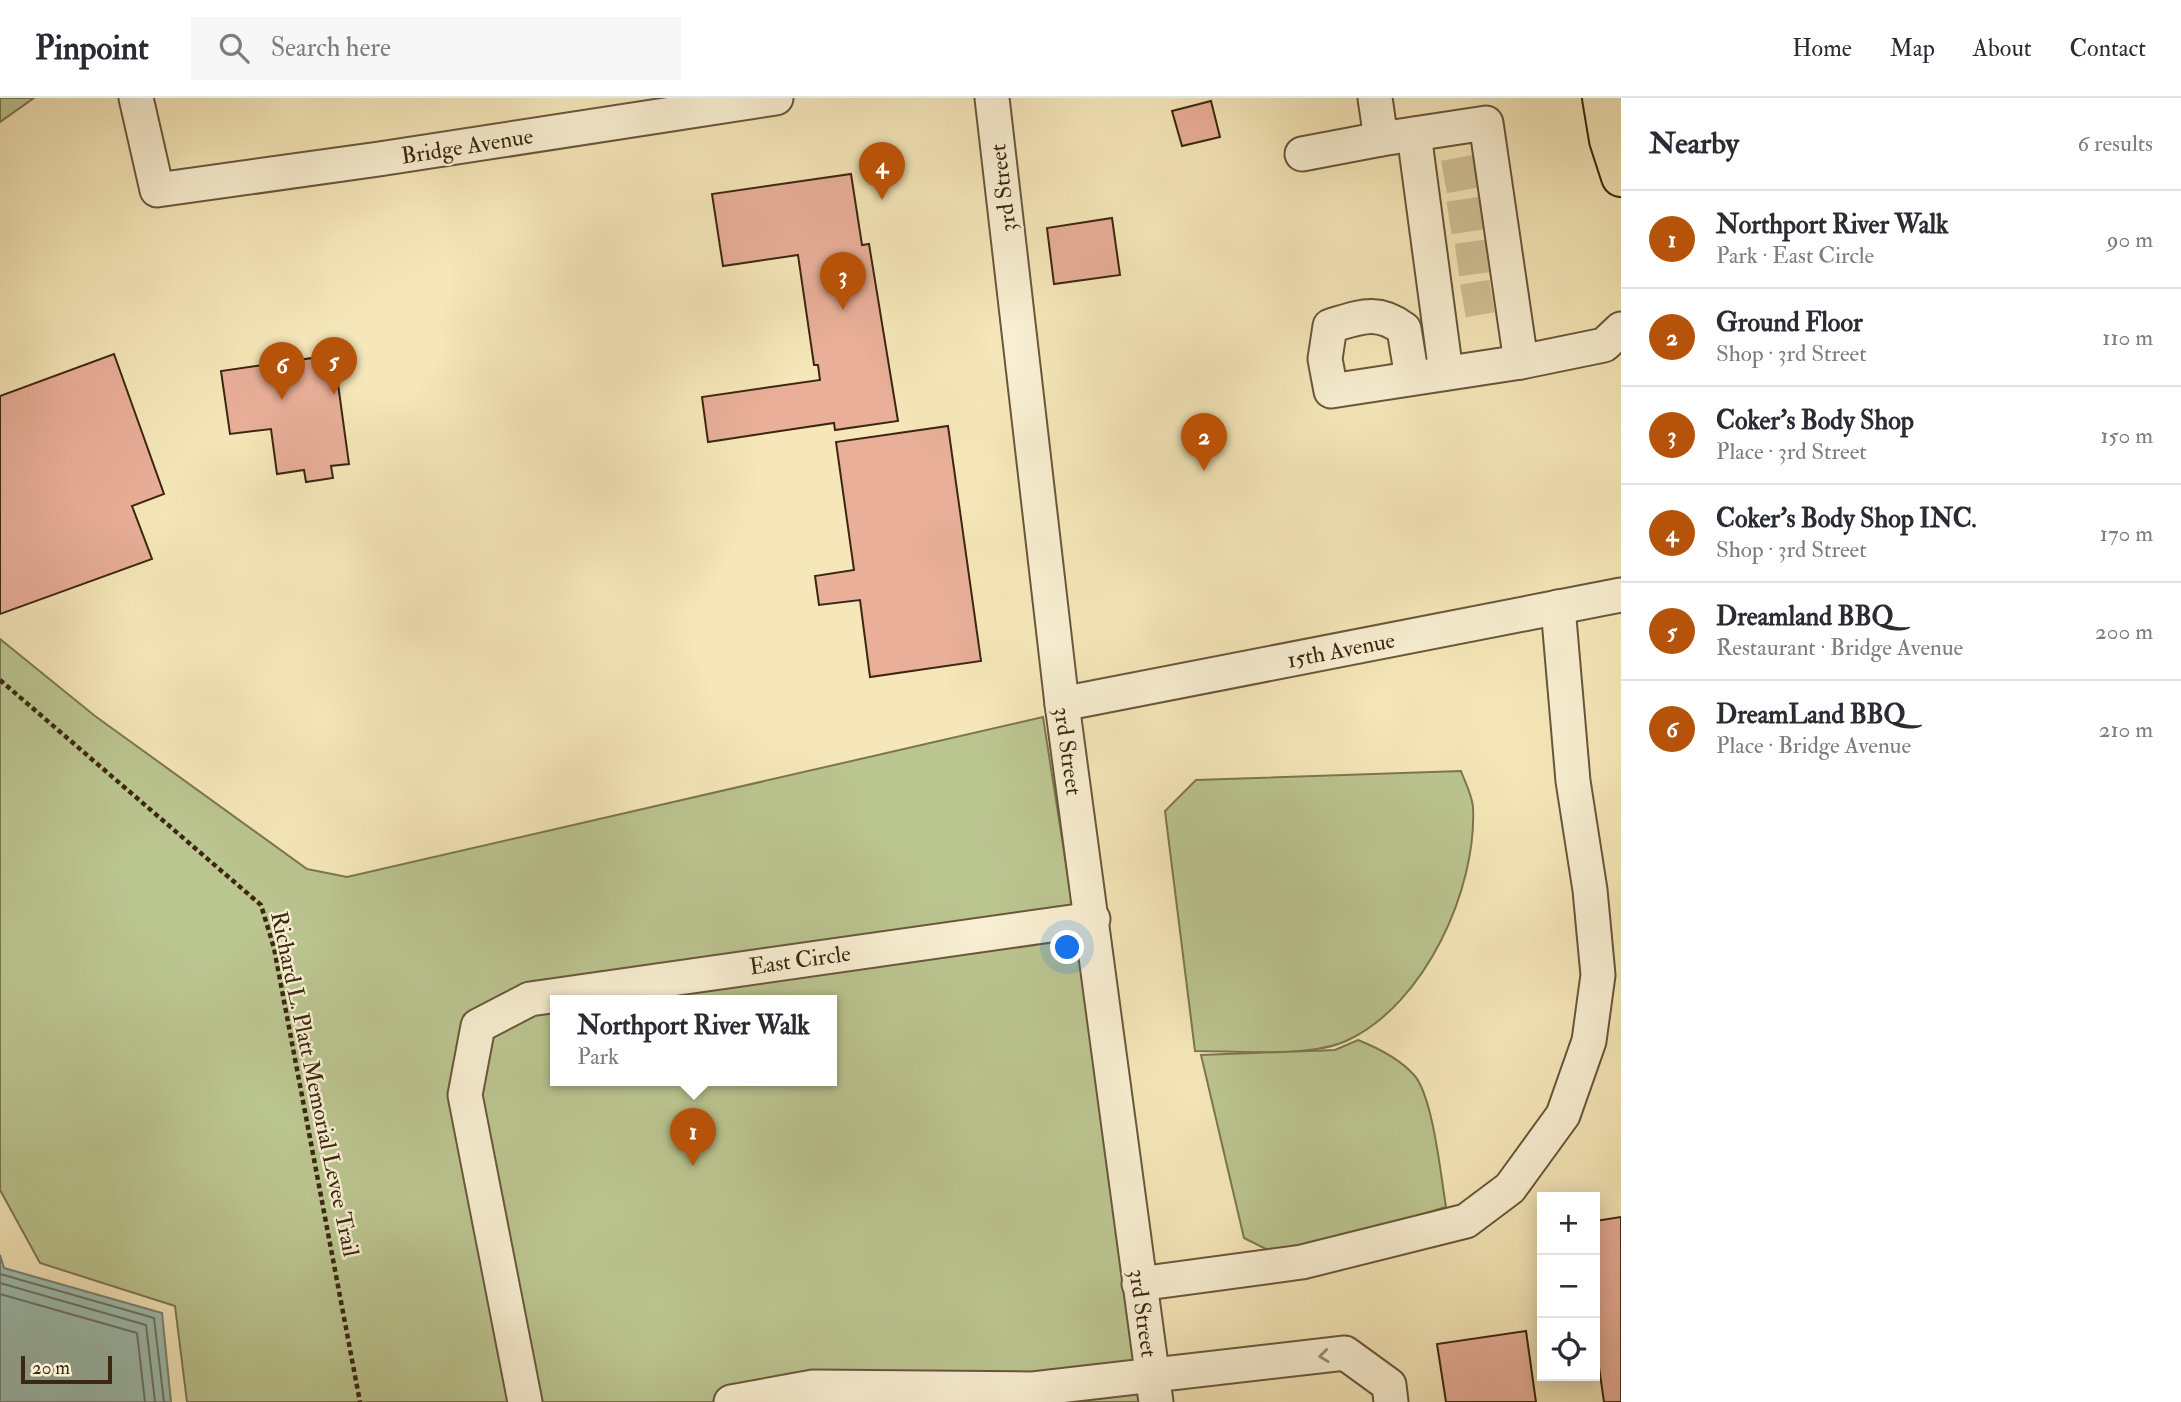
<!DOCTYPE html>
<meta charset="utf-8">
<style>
:root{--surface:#fff;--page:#f7f7f7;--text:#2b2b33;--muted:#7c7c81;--line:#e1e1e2;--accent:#b45309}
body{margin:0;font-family:"IM FELL Double Pica",serif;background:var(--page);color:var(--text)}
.controls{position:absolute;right:21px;bottom:21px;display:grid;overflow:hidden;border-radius:0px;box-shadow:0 4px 18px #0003}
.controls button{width:63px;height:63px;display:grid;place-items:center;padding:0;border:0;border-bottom:2px solid var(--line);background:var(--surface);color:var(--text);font:35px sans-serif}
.scale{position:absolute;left:21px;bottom:18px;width:91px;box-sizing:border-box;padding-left:7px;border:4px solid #3c2711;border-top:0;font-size:19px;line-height:24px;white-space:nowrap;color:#3c2711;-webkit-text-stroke:5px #f8efd2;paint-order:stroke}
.you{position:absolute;left:1068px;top:850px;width:24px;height:24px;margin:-18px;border:5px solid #fff;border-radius:50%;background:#1a73e8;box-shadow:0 0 0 10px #1a73e833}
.badge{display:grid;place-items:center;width:46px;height:46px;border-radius:50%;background:var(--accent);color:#fff;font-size:23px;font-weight:700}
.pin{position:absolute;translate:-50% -58px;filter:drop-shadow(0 2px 4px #0008)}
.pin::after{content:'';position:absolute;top:37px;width:24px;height:21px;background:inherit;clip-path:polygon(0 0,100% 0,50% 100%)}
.popup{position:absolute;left:550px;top:897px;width:287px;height:91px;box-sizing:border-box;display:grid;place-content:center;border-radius:0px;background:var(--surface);filter:drop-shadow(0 2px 5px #0005);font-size:23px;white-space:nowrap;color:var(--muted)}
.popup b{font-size:26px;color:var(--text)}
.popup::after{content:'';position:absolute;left:50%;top:100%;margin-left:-14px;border:14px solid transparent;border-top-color:var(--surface)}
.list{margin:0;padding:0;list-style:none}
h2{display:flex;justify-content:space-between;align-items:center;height:91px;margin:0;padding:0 28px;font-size:30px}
h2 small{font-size:23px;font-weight:400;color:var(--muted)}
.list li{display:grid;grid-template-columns:46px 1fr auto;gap:21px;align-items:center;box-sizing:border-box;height:98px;padding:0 28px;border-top:2px solid var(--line)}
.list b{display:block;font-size:26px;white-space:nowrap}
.list p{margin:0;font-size:23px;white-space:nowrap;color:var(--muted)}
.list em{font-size:23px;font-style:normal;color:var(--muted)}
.icon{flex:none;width:38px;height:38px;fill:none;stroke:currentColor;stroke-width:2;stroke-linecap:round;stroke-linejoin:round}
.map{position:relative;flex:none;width:1621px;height:1304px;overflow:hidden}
header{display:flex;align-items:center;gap:42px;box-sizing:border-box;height:98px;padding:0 35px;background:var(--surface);border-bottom:2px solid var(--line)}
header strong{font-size:33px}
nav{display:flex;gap:38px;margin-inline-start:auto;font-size:24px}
.search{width:490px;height:63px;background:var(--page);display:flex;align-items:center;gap:18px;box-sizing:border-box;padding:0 24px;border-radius:0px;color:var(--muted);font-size:26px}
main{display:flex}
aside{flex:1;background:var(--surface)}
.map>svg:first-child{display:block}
.green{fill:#bbc590;stroke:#7c7650;stroke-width:2;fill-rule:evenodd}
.water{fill:#9dbfb4;stroke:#768273;stroke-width:2}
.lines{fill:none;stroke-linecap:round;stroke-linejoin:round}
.shore{stroke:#6c7362;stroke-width:2}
.building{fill:#e9af99;stroke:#3c2711;stroke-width:2}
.minor-tunnel{stroke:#d0c197;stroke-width:33;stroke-dasharray:33 17;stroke-linecap:butt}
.minor-casing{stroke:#6a573b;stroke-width:37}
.major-casing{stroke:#3c2711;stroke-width:42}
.path{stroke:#3c2711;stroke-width:4.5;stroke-dasharray:5 3.5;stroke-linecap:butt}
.minor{stroke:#f8efd2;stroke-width:33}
.major{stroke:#f5e7b9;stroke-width:38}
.oneway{stroke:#9a8b72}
.labels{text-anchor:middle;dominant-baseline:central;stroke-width:5;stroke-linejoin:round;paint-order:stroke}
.street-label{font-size:23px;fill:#3c2711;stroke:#f8efd2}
</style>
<header>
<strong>Pinpoint</strong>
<div class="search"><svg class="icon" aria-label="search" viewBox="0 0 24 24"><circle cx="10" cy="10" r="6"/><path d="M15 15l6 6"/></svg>Search here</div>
<nav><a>Home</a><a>Map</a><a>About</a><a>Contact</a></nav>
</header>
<main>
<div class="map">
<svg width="1621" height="1304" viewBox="0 0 1621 1304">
<rect width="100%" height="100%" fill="#f5e7b9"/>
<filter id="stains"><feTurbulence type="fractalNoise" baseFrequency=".00286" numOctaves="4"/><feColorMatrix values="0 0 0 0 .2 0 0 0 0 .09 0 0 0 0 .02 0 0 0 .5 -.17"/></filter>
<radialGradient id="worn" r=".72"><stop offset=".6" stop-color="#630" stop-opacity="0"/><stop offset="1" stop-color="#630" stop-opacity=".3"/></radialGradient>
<g class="green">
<path d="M0,0H34L0,24Z"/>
<path d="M0,541L95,618L307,771L347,779L1043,619L1150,1304H187L175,1208L40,1165L0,1092ZM555,902H831V982H555Z"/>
<path d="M1461,673C1465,684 1472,697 1473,709C1477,791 1425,906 1348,942C1312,960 1237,953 1195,953L1165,713L1196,682Z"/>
<path d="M1358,942C1378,950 1399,960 1414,977C1433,998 1441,1079 1446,1109L1377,1130L1272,1154L1244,1140L1201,957L1335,952Z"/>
</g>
<path class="water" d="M0,1157L4,1170L162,1215L171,1304H0Z"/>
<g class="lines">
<g class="shore">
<path d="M0,1176L154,1220L164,1304"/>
<path d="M0,1185L146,1227L155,1304"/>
<path d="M0,1196L137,1235L145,1304"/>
</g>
</g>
<g class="building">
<path d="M1211,3L1220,39L1182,48L1172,13Z"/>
<path d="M851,76L862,147L869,146L898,323L835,332L834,325L708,344L702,299L820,282L818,267H814L798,157L723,168L712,96Z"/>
<path d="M1112,120L1120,177L1054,186L1047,130Z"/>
<path d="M114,256L164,396L132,408L152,461L0,516V298Z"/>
<path d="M334,257L349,366L331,368L333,380L306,384L304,372L277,376L271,331L230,336L221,273Z"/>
<path d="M948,328L981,563L870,579L860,502L819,507L815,478L854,472L836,344Z"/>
<path d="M1621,1119V1304H1604L1595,1242V1123Z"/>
<path d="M1526,1233L1536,1304H1446L1437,1246Z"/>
</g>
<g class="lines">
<g class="minor-tunnel">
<path d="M1444,79L1477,73"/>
<path d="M1449,120L1482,115"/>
<path d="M1457,162L1487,158"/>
<path d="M1463,203L1492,198"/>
</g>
<defs>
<g id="minor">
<path d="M136,0L157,92L379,61L776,0"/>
<path d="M992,0L1062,606L1156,1304"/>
<path d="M1414,36L1446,275"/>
<path d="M1381,41L1486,25L1521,264L1331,293L1325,261L1330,228C1361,219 1377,211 1404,231L1412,280"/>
<path d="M1302,56L1381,41L1375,0"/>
<path d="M1521,264L1604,247L1621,231"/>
<path d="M1062,606L1621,497"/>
<path d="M1139,1186L1302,1164L1466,1123L1510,1090L1563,1017L1589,943L1598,877L1590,792L1573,683L1558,509"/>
<path d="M525,1304L465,997L478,928L530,901L1093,821"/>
<path d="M731,1304L813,1289L1033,1291L1345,1255L1389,1287L1391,1304"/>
</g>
<path id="major" d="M1602,0L1609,42L1621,79"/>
</defs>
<use href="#minor" class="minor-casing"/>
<use href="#major" class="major-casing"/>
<path class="path" d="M0,582L261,807L274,850L360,1304"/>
<use href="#minor" class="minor"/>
<use href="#major" class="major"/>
</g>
<defs><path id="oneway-chevron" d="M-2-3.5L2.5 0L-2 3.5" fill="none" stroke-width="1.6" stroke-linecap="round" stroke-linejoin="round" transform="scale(1.75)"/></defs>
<use class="oneway" href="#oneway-chevron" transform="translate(1324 1258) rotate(173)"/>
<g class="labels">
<g class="street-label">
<text transform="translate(467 48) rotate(-9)">Bridge Avenue</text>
<text transform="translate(1003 90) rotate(-97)">3rd Street</text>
<text transform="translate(1341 552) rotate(-11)">15th Avenue</text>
<text transform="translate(1068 653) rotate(82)">3rd Street</text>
<text transform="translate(800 862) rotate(-8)">East Circle</text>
<text transform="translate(315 986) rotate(78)">Richard L. Platt Memorial Levee Trail</text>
<text transform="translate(1143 1215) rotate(82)">3rd Street</text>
</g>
</g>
<rect width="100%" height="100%" filter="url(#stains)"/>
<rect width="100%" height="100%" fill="url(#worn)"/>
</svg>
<div class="controls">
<button>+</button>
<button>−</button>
<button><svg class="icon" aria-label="locate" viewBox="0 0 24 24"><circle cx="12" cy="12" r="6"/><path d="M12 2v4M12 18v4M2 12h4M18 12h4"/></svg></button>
</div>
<div class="scale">20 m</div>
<div class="you"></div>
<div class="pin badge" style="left:693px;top:1068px">1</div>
<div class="popup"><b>Northport River Walk</b>Park</div>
<div class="pin badge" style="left:1204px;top:373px">2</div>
<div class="pin badge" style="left:843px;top:212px">3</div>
<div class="pin badge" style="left:882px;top:102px">4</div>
<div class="pin badge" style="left:334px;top:297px">5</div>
<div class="pin badge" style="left:282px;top:302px">6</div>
</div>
<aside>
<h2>Nearby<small>6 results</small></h2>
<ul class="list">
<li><span class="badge">1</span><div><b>Northport River Walk</b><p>Park · East Circle</p></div><em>90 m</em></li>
<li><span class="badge">2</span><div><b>Ground Floor</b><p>Shop · 3rd Street</p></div><em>110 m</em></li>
<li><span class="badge">3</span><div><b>Coker's Body Shop</b><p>Place · 3rd Street</p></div><em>150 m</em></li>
<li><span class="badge">4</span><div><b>Coker's Body Shop INC.</b><p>Shop · 3rd Street</p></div><em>170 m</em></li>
<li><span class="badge">5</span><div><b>Dreamland BBQ</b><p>Restaurant · Bridge Avenue</p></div><em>200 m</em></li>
<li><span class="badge">6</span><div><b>DreamLand BBQ</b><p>Place · Bridge Avenue</p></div><em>210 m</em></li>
</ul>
</aside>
</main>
